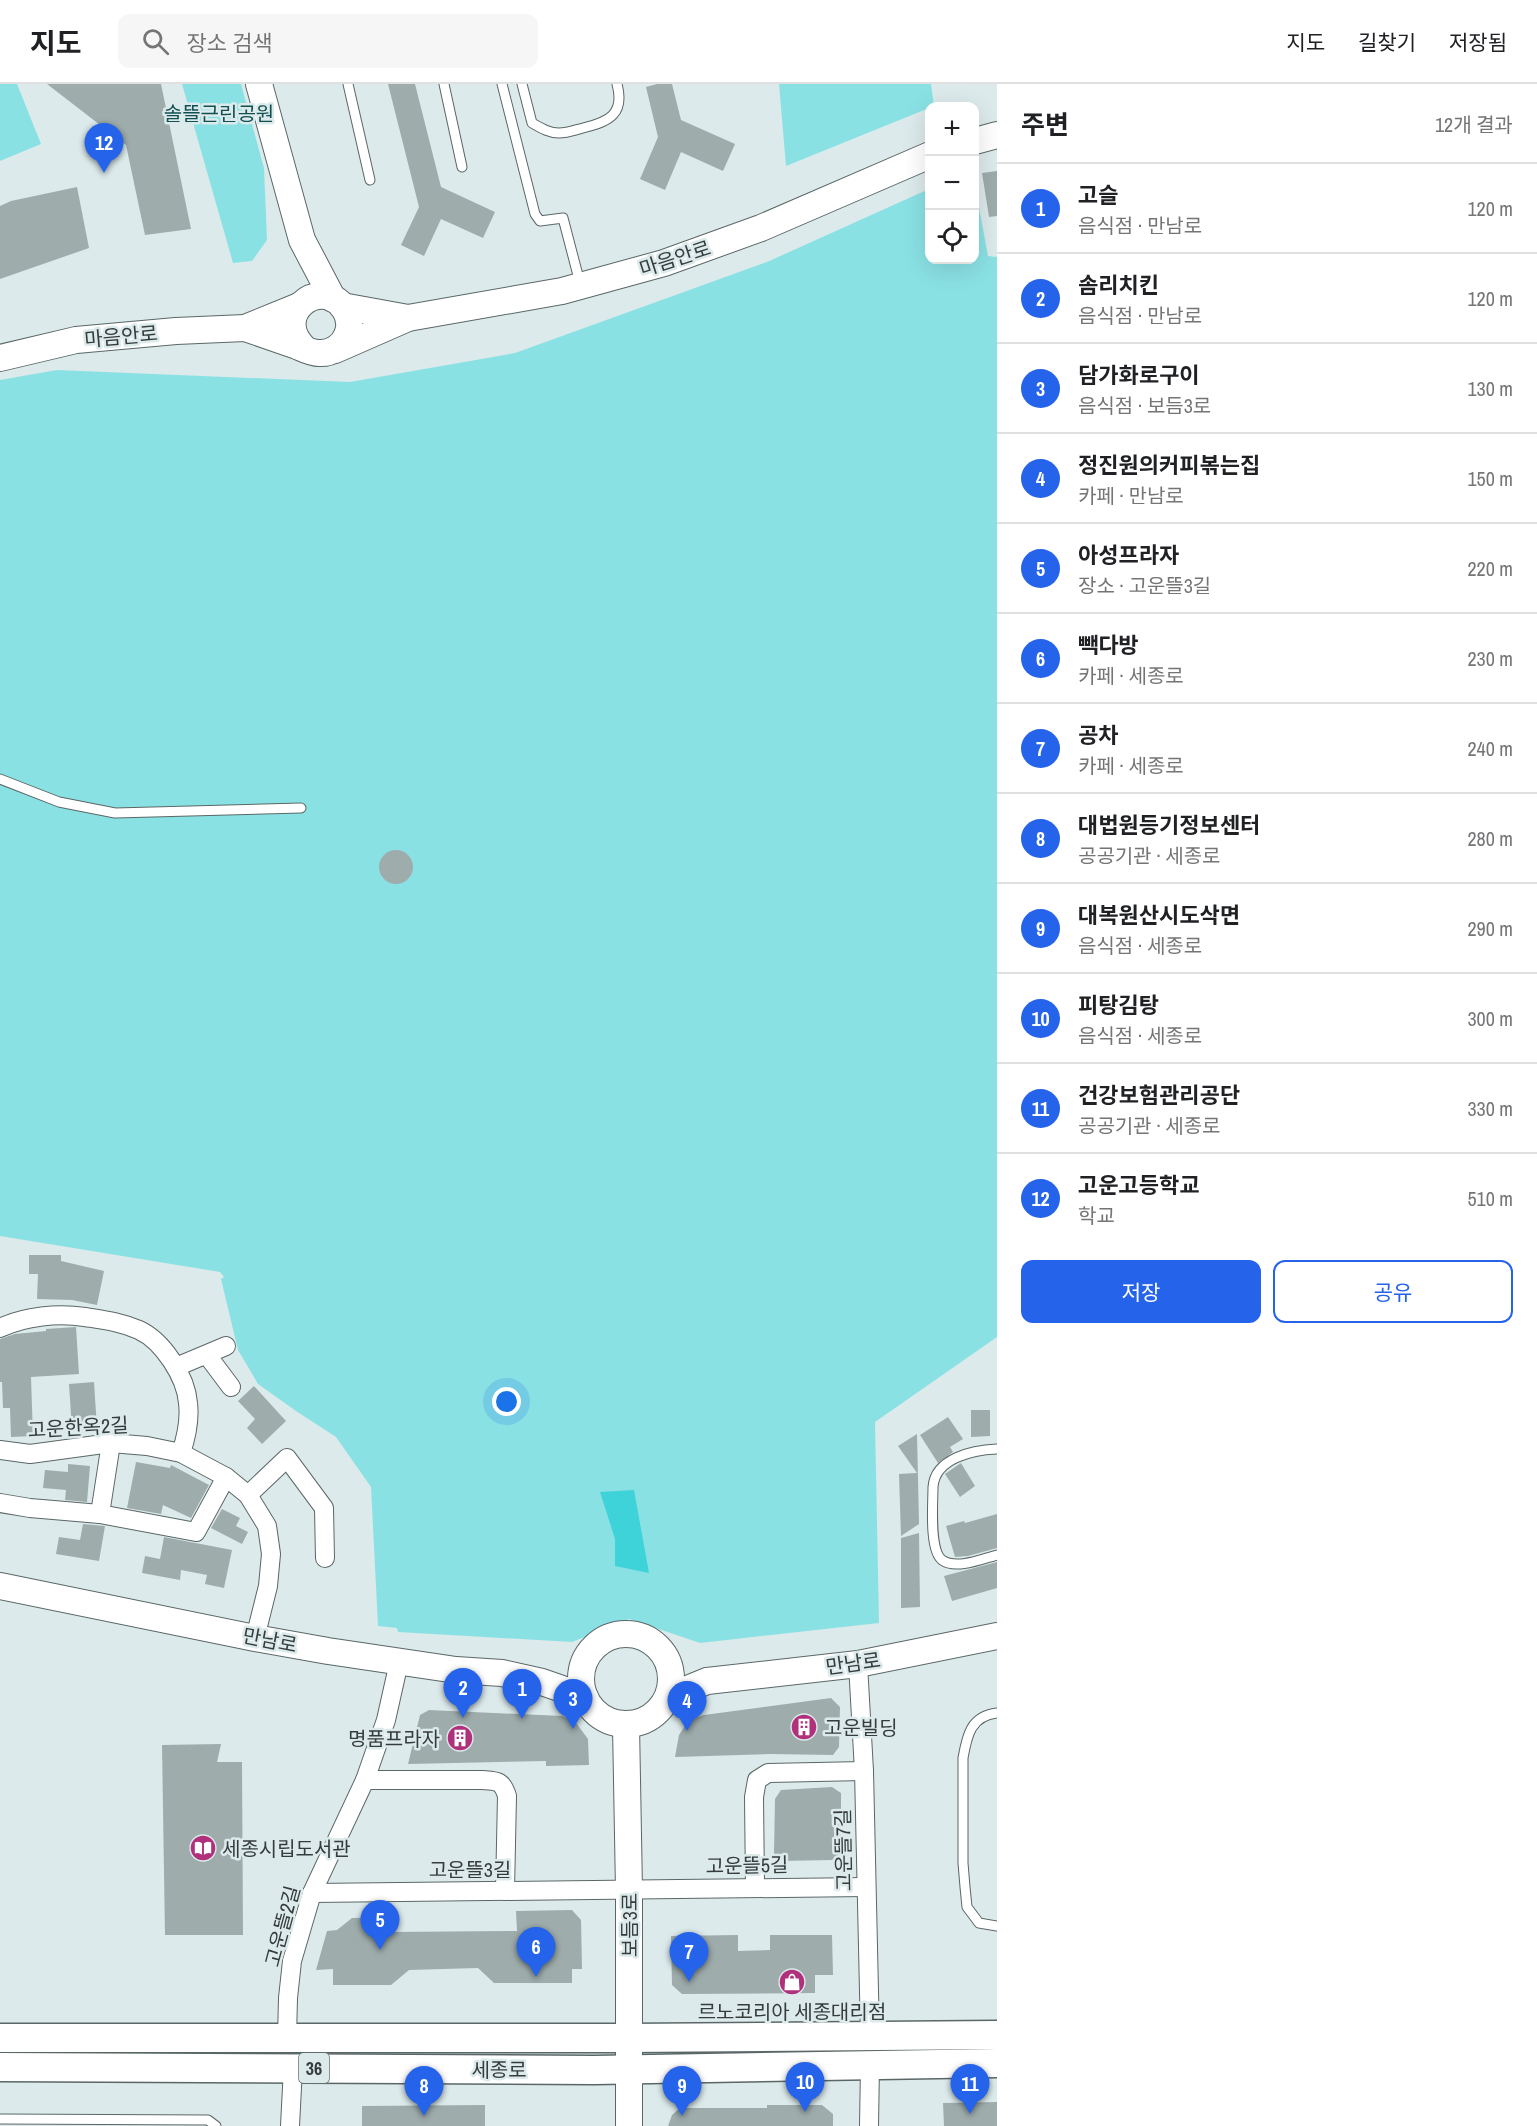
<!DOCTYPE html>
<html lang="ko">
<meta charset="utf-8">
<style>
:root{--surface:#fff;--page:#f6f6f6;--text:#202124;--muted:#757577;--line:#e0e0e0;--accent:#2563eb}
body{margin:0;font-family:"Archivo Narrow","Noto Sans KR",sans-serif;background:var(--page);color:var(--text)}
.controls{position:absolute;right:18px;top:18px;display:grid;overflow:hidden;border-radius:12px;box-shadow:0 6px 24px #0002}
.controls button{width:54px;height:54px;display:grid;place-items:center;padding:0;border:0;border-bottom:2px solid var(--line);background:var(--surface);color:var(--text);font:30px sans-serif}
.you{position:absolute;left:507px;top:1318px;width:21px;height:21px;margin:-15px;border:4px solid #fff;border-radius:50%;background:#1a73e8;box-shadow:0 0 0 9px #1a73e833}
.badge{display:grid;place-items:center;width:39px;height:39px;border-radius:50%;background:var(--accent);color:#fff;font-size:20px;font-weight:700}
.pin{position:absolute;translate:-50% -50px;filter:drop-shadow(0 2px 3px #0008)}
.pin::after{content:'';position:absolute;top:32px;width:21px;height:18px;background:inherit;clip-path:polygon(0 0,100% 0,50% 100%)}
.list{margin:0;padding:0;list-style:none}
h2{display:flex;justify-content:space-between;align-items:center;height:78px;margin:0;padding:0 24px;font-size:26px}
h2 small{font-size:20px;font-weight:400;color:var(--muted)}
.list li{display:grid;grid-template-columns:39px 1fr auto;gap:18px;align-items:center;box-sizing:border-box;height:90px;padding:0 24px;border-top:2px solid var(--line)}
.list b{display:block;font-size:22px;white-space:nowrap}
.list p{margin:0;font-size:20px;white-space:nowrap;color:var(--muted)}
.list em{font-size:20px;font-style:normal;color:var(--muted)}
.actions{display:flex;gap:12px;padding:18px 24px}
.actions a{flex:1;padding:14px 0;border:2px solid var(--accent);border-radius:12px;text-align:center;font-size:21px;color:var(--accent)}
.actions .main{background:var(--accent);color:#fff}
.icon{flex:none;width:33px;height:33px;fill:none;stroke:currentColor;stroke-width:2;stroke-linecap:round;stroke-linejoin:round}
.map{position:relative;flex:none;width:997px;height:2042px;overflow:hidden}
header{display:flex;align-items:center;gap:36px;box-sizing:border-box;height:84px;padding:0 30px;background:var(--surface);border-bottom:2px solid var(--line)}
header strong{font-size:28px}
nav{display:flex;gap:33px;margin-inline-start:auto;font-size:21px}
.search{width:420px;height:54px;background:var(--page);display:flex;align-items:center;gap:15px;box-sizing:border-box;padding:0 21px;border-radius:12px;color:var(--muted);font-size:22px}
main{display:flex}
aside{flex:1;background:var(--surface)}
.map>svg:first-child{display:block}
.green{fill:#8ae1e4}
.water{fill:#3ed3d9}
.building{fill:#9eacac}
.lines{fill:none;stroke-linecap:round;stroke-linejoin:round}
.lane-casing{stroke:#5b6767;stroke-width:11}
.street-casing{stroke:#5b6767;stroke-width:20}
.secondary-casing{stroke:#5b6767;stroke-width:28}
.primary-casing{stroke:#5b6767;stroke-width:31}
.lane{stroke:#fff;stroke-width:9}
.street{stroke:#fff;stroke-width:18}
.secondary{stroke:#fff;stroke-width:26}
.primary{stroke:#fff;stroke-width:28}
.labels{text-anchor:middle;dominant-baseline:central;stroke-width:5;stroke-linejoin:round;paint-order:stroke}
.shield{fill:#dceaeb;stroke:#687070;stroke-width:1.5}
.shield-label{font-size:18px;font-weight:bold;fill:#363c3c}
.park-label{font-size:20px;fill:#115052;stroke:#dceaeb}
.street-label{font-size:20px;fill:#363c3c;stroke:#dceaeb}
.poi-label{font-size:20px;fill:#363c3c;stroke:#dceaeb;text-anchor:start}
</style>
<header>
<strong>지도</strong>
<div class="search"><svg class="icon" aria-label="search" viewBox="0 0 24 24"><circle cx="10" cy="10" r="6"/><path d="M15 15l6 6"/></svg>장소 검색</div>
<nav><a>지도</a><a>길찾기</a><a>저장됨</a></nav>
</header>
<main>
<div class="map">
<svg width="997" height="2042" viewBox="0 0 997 2042">
<rect width="100%" height="100%" fill="#dceaeb"/>
<g class="green">
<path d="M0,0H17L41,60L0,77Z"/>
<path d="M182,0H241L264,84L267,156L252,177L233,179Z"/>
<path d="M779,0H931L934,22L786,82Z"/>
<path d="M975,102L988,172L997,173V1253L875,1338L879,1539L700,1559L629,1535L572,1558L398,1548L397,1544L378,1542L371,1403L336,1353L296,1327L258,1300L238,1266L221,1195L224,1193L220,1188L0,1152V296L57,286L350,298L515,269L767,178L929,105L930,176H975Z"/>
</g>
<path class="water" d="M634,1406L649,1489L615,1482V1455L600,1408Z"/>
<g class="building">
<path d="M47,0H161L191,145L145,151L126,61Z"/>
<path d="M388,0H415L441,103L495,128L483,154L441,135L424,172L401,161L419,123Z"/>
<path d="M657,0H672L681,36L735,60L723,87L681,68L665,106L640,95L658,53L646,3Z"/>
<path d="M997,87V132L989,133L982,89Z"/>
<path d="M77,103L89,164L0,195V122L11,117Z"/>
<circle cx="396" cy="783" r="17"/>
<path d="M29,1171H61V1177L104,1187L97,1221L72,1216L37,1215L38,1190H29Z"/>
<path d="M76,1243L79,1290L31,1293L33,1352L11,1353L10,1324H3L2,1298H0V1255L15,1250L46,1247V1245Z"/>
<path d="M94,1298L97,1345L72,1346L69,1300Z"/>
<path d="M254,1302L286,1337L262,1360L247,1344L255,1335L238,1317Z"/>
<path d="M971,1326H990V1352L971,1353Z"/>
<path d="M948,1333L963,1355L950,1363L953,1368L938,1379L920,1351Z"/>
<path d="M917,1350L919,1440L901,1452L899,1390L917,1389L898,1362Z"/>
<path d="M136,1378L170,1384L171,1381L209,1401L191,1434L163,1421L161,1430L127,1424Z"/>
<path d="M961,1379L975,1402L960,1413L945,1390Z"/>
<path d="M68,1380L90,1382L87,1418L65,1416L66,1406L43,1404L45,1386L68,1388Z"/>
<path d="M222,1425L240,1434L236,1442L248,1448L242,1460L211,1444Z"/>
<path d="M997,1430V1464L968,1472L955,1473L946,1442L964,1437L965,1439Z"/>
<path d="M83,1440L105,1442L99,1477L56,1470L59,1453L80,1456Z"/>
<path d="M919,1449L920,1523L901,1524V1454Z"/>
<path d="M164,1453L232,1466L224,1504L205,1500L207,1491L181,1486L180,1496L142,1489L145,1472L160,1475Z"/>
<path d="M997,1478V1504L952,1517L944,1492Z"/>
<path d="M831,1614L840,1623L839,1663L833,1671L769,1670L675,1673L679,1651L685,1642L694,1634L704,1631Z"/>
<path d="M429,1626L562,1632L574,1636L588,1655L589,1681L546,1682V1677L408,1680L420,1631Z"/>
<path d="M221,1660L217,1678H242L243,1851H165L162,1661Z"/>
<path d="M832,1703L841,1709V1770L832,1776L780,1777L774,1769L775,1715L781,1706Z"/>
<path d="M572,1826L581,1836L582,1885H572V1899H494L478,1884L409,1886L391,1901H333V1885L316,1886L327,1847L337,1846L352,1834L389,1833V1848L517,1847L516,1827Z"/>
<path d="M738,1851V1867L770,1866V1851H832L833,1891H815V1909L682,1910L672,1901L671,1852Z"/>
<path d="M997,2018V2042H944L943,2019Z"/>
<path d="M485,2021V2042H362V2022Z"/>
<path d="M767,2021H822L833,2030V2042H668L672,2031L680,2024H767Z"/>
</g>
<g class="lines">
<defs>
<g id="lane">
<path d="M348,0L370,96"/>
<path d="M444,0L462,83"/>
<path d="M502,0L535,130L540,137L563,134L580,199"/>
<path d="M522,0L532,39C541,44 549,49 559,49C567,49 575,46 583,44C609,38 625,30 617,0"/>
<path d="M0,695L59,718L115,729L301,724"/>
<path d="M997,1365C973,1366 935,1374 933,1403C933,1419 929,1466 942,1476C956,1486 982,1475 997,1471"/>
<path d="M997,1629C971,1632 967,1651 963,1674V1779L965,1803L967,1823L979,1839L997,1842"/>
<path d="M0,2035L208,2036L216,2042"/>
</g>
<g id="street">
<path d="M0,1244C25,1232 58,1229 85,1233C104,1236 121,1238 139,1246C163,1257 186,1293 188,1319C190,1335 186,1354 181,1369"/>
<path d="M207,1271L231,1303"/>
<path d="M176,1283L226,1262"/>
<path d="M0,1366L30,1370L111,1359L147,1362L181,1369L226,1393L248,1411L267,1442L271,1470L268,1502L255,1554"/>
<path d="M248,1411L287,1374L324,1424L325,1474"/>
<path d="M0,1419L30,1424L100,1430L196,1448L226,1393"/>
<path d="M100,1430L111,1359"/>
<path d="M858,1580L864,1687L870,1951"/>
<path d="M365,1696H482C497,1697 502,1696 507,1712L505,1807"/>
<path d="M755,1803L754,1713L757,1696L768,1689L864,1687"/>
<path d="M312,1809L866,1803"/>
<path d="M287,1954L288,1914L292,1877L312,1809L365,1696L386,1636L399,1578"/>
<path d="M290,2042L293,1984"/>
<path d="M869,2042L870,1981"/>
</g>
<g id="secondary">
<path d="M259,0L302,156L333,215"/>
<path d="M975,57L997,51"/>
<path d="M342,222L408,234"/>
<path d="M245,244C262,250 280,256 297,262C304,265 311,269 319,269C331,270 343,262 347,251C351,242 349,232 344,224C320,191 269,232 305,265"/>
<path d="M335,266L408,234L562,207L664,179L761,144L930,71"/>
<path d="M0,274L76,256L176,247L245,244L299,222"/>
<path d="M0,1502L255,1554L328,1567L456,1586L502,1589L542,1598L585,1613"/>
<circle cx="626" cy="1595" r="45"/>
<path d="M668,1613L707,1597L858,1580L997,1552"/>
<path d="M626,1641L629,1806V2042"/>
</g>
<g id="primary">
<path d="M0,1954H628L997,1951"/>
<path d="M0,1983L595,1986L997,1979"/>
</g>
</defs>
<use href="#lane" class="lane-casing"/>
<use href="#street" class="street-casing"/>
<use href="#secondary" class="secondary-casing"/>
<use href="#primary" class="primary-casing"/>
<use href="#lane" class="lane"/>
<use href="#street" class="street"/>
<use href="#secondary" class="secondary"/>
<use href="#primary" class="primary"/>
</g>
<defs>
<symbol id="building-disc" viewBox="-11 -11 22 22"><circle r="9.5" fill="#b1307c" stroke="#dceaeb"/><path d="M-4-6H4V6H1V3H-1V6H-4ZM-2.5-4.3h1.7v1.8h-1.7ZM.8-4.3h1.7v1.8H.8ZM-2.5-1h1.7V.8h-1.7ZM.8-1h1.7V.8H.8Z" fill="#fff"/></symbol>
<symbol id="library-disc" viewBox="-11 -11 22 22"><circle r="9.5" fill="#b1307c" stroke="#dceaeb"/><path d="M-6-4Q-3-5.5-.7-3.5V5Q-3 3-6 4ZM6-4Q3-5.5 .7-3.5V5Q3 3 6 4Z" fill="#fff"/></symbol>
<symbol id="shop-disc" viewBox="-11 -11 22 22"><circle r="9.5" fill="#b1307c" stroke="#dceaeb"/><path d="M-5-2.5h2.3a2.7 3.5 0 0 1 5.4 0H5L5.5 6h-11ZM-1.5-2.5h3a1.5 2.3 0 0 0-3 0Z" fill="#fff"/></symbol>
</defs>
<g fill-rule="evenodd">
<use href="#building-disc" x="789" y="1628" width="30" height="30"/>
<use href="#building-disc" x="445" y="1639" width="30" height="30"/>
<use href="#library-disc" x="188" y="1749" width="30" height="30"/>
<use href="#shop-disc" x="777" y="1883" width="30" height="30"/>
</g>
<g class="labels">
<rect class="shield" x="299" y="1969" width="30" height="30" rx="4.5"/>
<g class="shield-label">
<text x="314" y="1984">36</text>
</g>
<g class="park-label">
<text x="219" y="29">솔뜰근린공원</text>
</g>
<g class="street-label">
<text transform="translate(675 174) rotate(-18)">마음안로</text>
<text transform="translate(121 252) rotate(-5)">마음안로</text>
<text transform="translate(78 1343) rotate(-3)">고운한옥2길</text>
<text transform="translate(270 1556) rotate(11)">만남로</text>
<text transform="translate(853 1579) rotate(-8)">만남로</text>
<text transform="translate(843 1766) rotate(-91)">고운뜰7길</text>
<text transform="translate(747 1781) rotate(-1)">고운뜰5길</text>
<text x="470" y="1785">고운뜰3길</text>
<text transform="translate(629 1841) rotate(-90)">보듬3로</text>
<text transform="translate(282 1842) rotate(-75)">고운뜰2길</text>
<text x="499" y="1985">세종로</text>
</g>
<g class="poi-label">
<text x="824" y="1643">고운빌딩</text>
<text x="440" y="1654" text-anchor="end">명품프라자</text>
<text x="222" y="1764">세종시립도서관</text>
<text x="792" y="1927" text-anchor="middle">르노코리아 세종대리점</text>
</g>
</g>
</svg>
<div class="controls">
<button>+</button>
<button>−</button>
<button><svg class="icon" aria-label="locate" viewBox="0 0 24 24"><circle cx="12" cy="12" r="6"/><path d="M12 2v4M12 18v4M2 12h4M18 12h4"/></svg></button>
</div>
<div class="you"></div>
<div class="pin badge" style="left:522px;top:1635px">1</div>
<div class="pin badge" style="left:463px;top:1634px">2</div>
<div class="pin badge" style="left:573px;top:1645px">3</div>
<div class="pin badge" style="left:687px;top:1647px">4</div>
<div class="pin badge" style="left:380px;top:1866px">5</div>
<div class="pin badge" style="left:536px;top:1893px">6</div>
<div class="pin badge" style="left:689px;top:1898px">7</div>
<div class="pin badge" style="left:424px;top:2032px">8</div>
<div class="pin badge" style="left:682px;top:2032px">9</div>
<div class="pin badge" style="left:805px;top:2028px">10</div>
<div class="pin badge" style="left:970px;top:2030px">11</div>
<div class="pin badge" style="left:104px;top:89px">12</div>
</div>
<aside>
<h2>주변<small>12개 결과</small></h2>
<ul class="list">
<li><span class="badge">1</span><div><b>고슬</b><p>음식점 · 만남로</p></div><em>120 m</em></li>
<li><span class="badge">2</span><div><b>솜리치킨</b><p>음식점 · 만남로</p></div><em>120 m</em></li>
<li><span class="badge">3</span><div><b>담가화로구이</b><p>음식점 · 보듬3로</p></div><em>130 m</em></li>
<li><span class="badge">4</span><div><b>정진원의커피볶는집</b><p>카페 · 만남로</p></div><em>150 m</em></li>
<li><span class="badge">5</span><div><b>아성프라자</b><p>장소 · 고운뜰3길</p></div><em>220 m</em></li>
<li><span class="badge">6</span><div><b>빽다방</b><p>카페 · 세종로</p></div><em>230 m</em></li>
<li><span class="badge">7</span><div><b>공차</b><p>카페 · 세종로</p></div><em>240 m</em></li>
<li><span class="badge">8</span><div><b>대법원등기정보센터</b><p>공공기관 · 세종로</p></div><em>280 m</em></li>
<li><span class="badge">9</span><div><b>대복원산시도삭면</b><p>음식점 · 세종로</p></div><em>290 m</em></li>
<li><span class="badge">10</span><div><b>피탕김탕</b><p>음식점 · 세종로</p></div><em>300 m</em></li>
<li><span class="badge">11</span><div><b>건강보험관리공단</b><p>공공기관 · 세종로</p></div><em>330 m</em></li>
<li><span class="badge">12</span><div><b>고운고등학교</b><p>학교</p></div><em>510 m</em></li>
</ul>
<div class="actions"><a class="main">저장</a><a>공유</a></div>
</aside>
</main>
